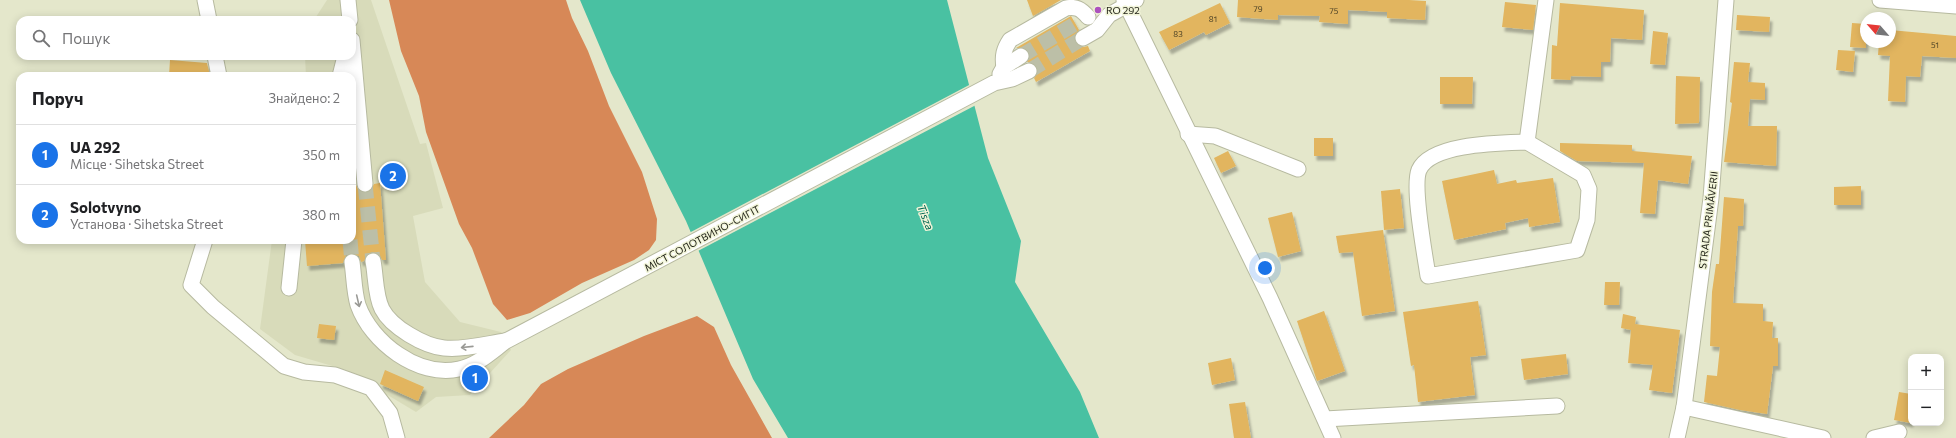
<!DOCTYPE html>
<html lang="uk">
<meta charset="utf-8">
<style>
:root{--surface:#fff;--page:#f2f2f2;--text:#202124;--muted:#757577;--line:#e0e0e0;--accent:#1a73e8}
body{margin:0;font-family:Commissioner,sans-serif;background:var(--page);color:var(--text)}
.controls{position:absolute;right:12px;bottom:12px;display:grid;overflow:hidden;border-radius:8px;box-shadow:0 2px 10px #0003}
.controls button{width:36px;height:36px;display:grid;place-items:center;padding:0;border:0;border-bottom:1px solid var(--line);background:var(--surface);color:var(--text);font:20px sans-serif}
.compass{position:absolute;left:1860px;top:12px;width:36px;height:36px;border-radius:50%;background:var(--surface);box-shadow:0 2px 10px #0003;rotate:298deg}
.you{position:absolute;left:1265px;top:268px;width:14px;height:14px;margin:-10px;border:3px solid #fff;border-radius:50%;background:#1a73e8;box-shadow:0 0 0 6px #1a73e833}
.badge{display:grid;place-items:center;width:26px;height:26px;border-radius:50%;background:var(--accent);color:#fff;font-size:13px;font-weight:700}
.pin{position:absolute;translate:-50% -50%;border:2px solid #fff;box-shadow:0 1px 4px #0006}
.list{margin:0;padding:0;list-style:none}
h2{display:flex;justify-content:space-between;align-items:center;height:52px;margin:0;padding:0 16px;font-size:17px}
h2 small{font-size:13px;font-weight:400;color:var(--muted)}
.list li{display:grid;grid-template-columns:26px 1fr auto;gap:12px;align-items:center;box-sizing:border-box;height:60px;padding:0 16px;border-top:1px solid var(--line)}
.list b{display:block;font-size:15px;white-space:nowrap}
.list p{margin:0;font-size:13px;white-space:nowrap;color:var(--muted)}
.list em{font-size:13px;font-style:normal;color:var(--muted)}
.icon{flex:none;width:22px;height:22px;fill:none;stroke:currentColor;stroke-width:2;stroke-linecap:round;stroke-linejoin:round}
.map{position:relative;flex:none;width:1956px;height:438px;overflow:hidden}
.search{position:absolute;background:var(--surface);box-shadow:0 2px 10px #0003;left:16px;top:16px;width:340px;height:44px;display:flex;align-items:center;gap:10px;box-sizing:border-box;padding:0 14px;border-radius:12px;color:var(--muted);font-size:15px}
.panel{position:absolute;background:var(--surface);box-shadow:0 2px 10px #0003;left:16px;top:72px;width:340px;height:172px;border-radius:12px}
.map>svg:first-child{display:block}
.built{fill:#d8dbba}
.forest{fill:#d78857}
.water{fill:#49c1a2}
.pier{fill:#e4e7cb}
.building{fill:#e2b55e;filter:url(#shadow)}
.lines{fill:none;stroke-linecap:round;stroke-linejoin:round}
.minor-tunnel{stroke:#bcbfa7;stroke-width:15;stroke-dasharray:15 8;stroke-linecap:butt}
.minor-casing{stroke:#b7baa0;stroke-width:17}
.minor{stroke:#fff;stroke-width:15}
.oneway{stroke:#9a9a96}
.poi-dot{fill:#ac52be;stroke:#f1f4d8;stroke-width:1.5}
.labels{text-anchor:middle;dominant-baseline:central;stroke-width:3;stroke-linejoin:round;paint-order:stroke}
.number-label{font-size:8px;fill:#4f4427}
.poi-label{font-size:10px;fill:#1e1f15;stroke:#f1f4d8;text-anchor:start}
.street-label{font-size:10px;fill:#1e1f15;stroke:#f1f4d8}
.water-label{font-size:11px;font-style:italic;fill:#006651;stroke:#f1f4d8}
</style>
<div class="map">
<svg width="1956" height="438" viewBox="0 0 1956 438">
<defs>
<filter id="shadow"><feDropShadow dx="2.5" dy="4.5" stdDeviation="1" flood-color="#0004"/></filter>
</defs>
<rect width="100%" height="100%" fill="#e4e7cb"/>
<path class="built" d="M327,0H371L420,144L426,143L443,208L413,216L425,282L460,322L501,332L511,350L470,395L436,397L416,412L346,370L295,355L260,329L272,240H352V76H306L305,56H352V20H314Z"/>
<g class="forest">
<path d="M389,0H566L572,18L588,51L609,106L642,172L657,219L656,240L649,250L634,260L582,283L530,313L507,320L493,304L472,248L459,224L426,132L419,96L401,51Z"/>
<path d="M697,316L714,327L731,365L772,438H489L524,405L541,384L568,369L644,336Z"/>
</g>
<path class="water" d="M580,0H947L988,158L1021,241L1015,282L1080,392L1099,438H788L753,379L686,221L611,73Z"/>
<path class="pier" d="M971,84L976,105L696,252L689,233Z"/>
<g class="building">
<path d="M1027,0H1061L1033,16Z"/>
<path d="M1238,0H1409L1426,1L1425,20L1387,18V12L1348,10V24L1319,22L1320,16L1278,15V20L1237,17Z"/>
<path d="M1505,2L1536,5L1533,30L1502,27Z"/>
<path d="M1220,3L1230,23L1206,35L1204,32L1169,50L1159,32Z"/>
<path d="M1560,3L1644,10L1642,40L1611,38L1610,62H1601V77L1571,76L1570,80L1551,79L1552,45L1557,46Z"/>
<path d="M1737,15L1770,17L1769,32L1736,30Z"/>
<path d="M1071,16L1079,30L1074,38L1075,43L1083,47L1088,46L1090,51L1036,82L1034,78L1038,72L1037,68L1034,63L1027,62L1030,56L1029,51L1025,48H1016Z"/>
<path d="M1852,23L1866,24V48L1850,47Z"/>
<path d="M1890,30L1956,36V58L1922,56L1920,77L1906,76L1905,102L1888,101L1890,56L1878,55L1879,42H1890Z"/>
<path d="M1653,31L1668,33L1665,65L1650,64Z"/>
<path d="M1838,50L1855,51L1853,72L1836,70Z"/>
<path d="M170,60L207,63L210,76H169Z"/>
<path d="M1734,62L1750,63L1748,82L1765,83V100L1750,99L1748,126H1777L1776,166L1724,162L1732,103L1730,102Z"/>
<path d="M1676,76L1700,77L1699,123L1675,124Z"/>
<path d="M1440,77H1473L1472,104H1440Z"/>
<rect x="1314" y="138" width="19" height="18"/>
<path d="M1560,143L1632,145V151L1692,156L1688,184L1658,180L1655,214L1640,213L1644,163L1577,161L1560,151Z"/>
<path d="M1228,151L1236,166L1221,173L1214,158Z"/>
<path d="M1494,170L1497,184L1516,180L1517,183L1553,178L1560,222L1529,227L1528,218L1505,223L1506,229L1454,240L1442,181Z"/>
<path d="M380,183L386,260H382L380,255L372,252L367,254L364,261L361,262L359,256L351,253L346,255L343,263L307,266L305,240H352V185H356L358,189L365,193L370,191L374,184Z"/>
<path d="M1861,186V205H1834V187Z"/>
<path d="M1400,189L1404,228L1384,230L1381,191Z"/>
<path d="M1724,197L1744,199L1743,226H1738L1733,303L1763,304V321L1773,322L1772,338H1778V366H1773L1767,414L1740,410L1704,402L1707,375L1717,376L1720,347L1710,346L1712,292L1716,264H1719Z"/>
<path d="M1292,212L1301,251L1278,257L1268,218Z"/>
<path d="M1383,230L1395,311L1362,316L1353,252L1339,253L1336,236Z"/>
<path d="M1605,282H1620L1619,305H1604Z"/>
<path d="M1478,301L1486,355L1470,357L1475,395L1418,402L1414,365L1411,366L1403,312Z"/>
<path d="M1324,311L1345,371L1317,381L1297,321Z"/>
<path d="M1623,314L1636,317L1635,324L1680,330L1672,393L1649,390L1653,365L1628,363L1631,330L1621,328Z"/>
<path d="M319,324L336,326L334,340L317,338Z"/>
<path d="M1566,354L1568,374L1524,380L1521,359Z"/>
<path d="M1231,358L1235,380L1212,385L1208,363Z"/>
<path d="M385,370L424,387L418,401L380,384Z"/>
<path d="M1899,392L1911,394V423L1894,420Z"/>
<path d="M1245,402L1251,438H1234L1229,404Z"/>
</g>
<g class="lines">
<g class="minor-tunnel">
<path d="M1021,56L1075,24"/>
<path d="M1029,71L1083,38"/>
<path d="M365,184L373,261"/>
<path d="M350,240L352,262"/>
</g>
<defs>
<g id="minor">
<path d="M205,0L209,20"/>
<path d="M348,0L350,20"/>
<path d="M1124,0L1270,298L1333,438"/>
<path d="M1880,0L1956,6"/>
<path d="M1083,38L1097,30L1109,15L1136,0"/>
<path d="M352,40L365,184"/>
<path d="M215,56L219,76"/>
<path d="M1004,67C1002,56 1004,49 1010,40L1066,8C1076,6 1081,9 1088,17"/>
<path d="M1000,74L1004,67L1021,56"/>
<path d="M340,76L345,56"/>
<path d="M1188,134L1215,136L1298,169"/>
<path d="M1527,142L1583,175L1589,189L1587,220L1577,250L1428,276C1425,255 1412,187 1419,170C1431,143 1501,143 1527,142Z"/>
<path d="M1527,142L1546,0"/>
<path d="M205,240L191,285L213,307L284,366L304,372L335,375L371,388L390,413L397,438"/>
<path d="M373,261C376,276 375,295 382,309C391,327 424,346 444,348C463,350 486,344 505,341"/>
<path d="M352,262C354,276 354,292 358,305C371,342 418,378 459,369C478,365 491,352 506,341L994,83L1012,79L1029,71"/>
<path d="M289,288L294,240"/>
<path d="M1684,407L1823,438"/>
<path d="M1325,419L1557,406"/>
<path d="M1677,438L1684,407L1711,198L1726,0"/>
<path d="M1874,438L1899,432"/>
</g>
</defs>
<use href="#minor" class="minor-casing"/>
<use href="#minor" class="minor"/>
</g>
<defs><path id="oneway-shaft" d="M-6 0H5M1.5-3L5.5 0L1.5 3" fill="none" stroke-width="1.6" stroke-linecap="round" stroke-linejoin="round"/></defs>
<g class="oneway">
<use href="#oneway-shaft" transform="translate(358 301) rotate(77)"/>
<use href="#oneway-shaft" transform="translate(467 347) rotate(174)"/>
</g>
<circle class="poi-dot" cx="1098" cy="10" r="4"/>
<g class="labels">
<g class="number-label">
<text x="1258" y="9">79</text>
<text x="1334" y="11">75</text>
<text x="1213" y="19">81</text>
<text x="1178" y="34">83</text>
<text x="1935" y="45">51</text>
</g>
<g class="poi-label">
<text x="1106" y="10">RO 292</text>
</g>
<g class="street-label">
<text transform="translate(1708 220) rotate(-83)">STRADA PRIMĂVERII</text>
<text transform="translate(702 238) rotate(-28)">МІСТ СОЛОТВИНО–СИГІТ</text>
</g>
<g class="water-label">
<text transform="translate(926 217) rotate(68)">Tisza</text>
</g>
</g>
</svg>
<div class="controls">
<button>+</button>
<button>−</button>
</div>
<svg class="compass" viewBox="-18 -18 36 36"><path d="M0-13l5 13h-10z" fill="#e53935"/><path d="M0 13l5-13h-10z" fill="#757577"/></svg>
<div class="you"></div>
<div class="pin badge" style="left:475px;top:378px">1</div>
<div class="pin badge" style="left:393px;top:176px">2</div>
<div class="search"><svg class="icon" aria-label="search" viewBox="0 0 24 24"><circle cx="10" cy="10" r="6"/><path d="M15 15l6 6"/></svg>Пошук</div>
<section class="panel">
<h2>Поруч<small>Знайдено: 2</small></h2>
<ul class="list">
<li><span class="badge">1</span><div><b>UA 292</b><p>Місце · Sihetska Street</p></div><em>350 m</em></li>
<li><span class="badge">2</span><div><b>Solotvyno</b><p>Установа · Sihetska Street</p></div><em>380 m</em></li>
</ul>
</section>
</div>
